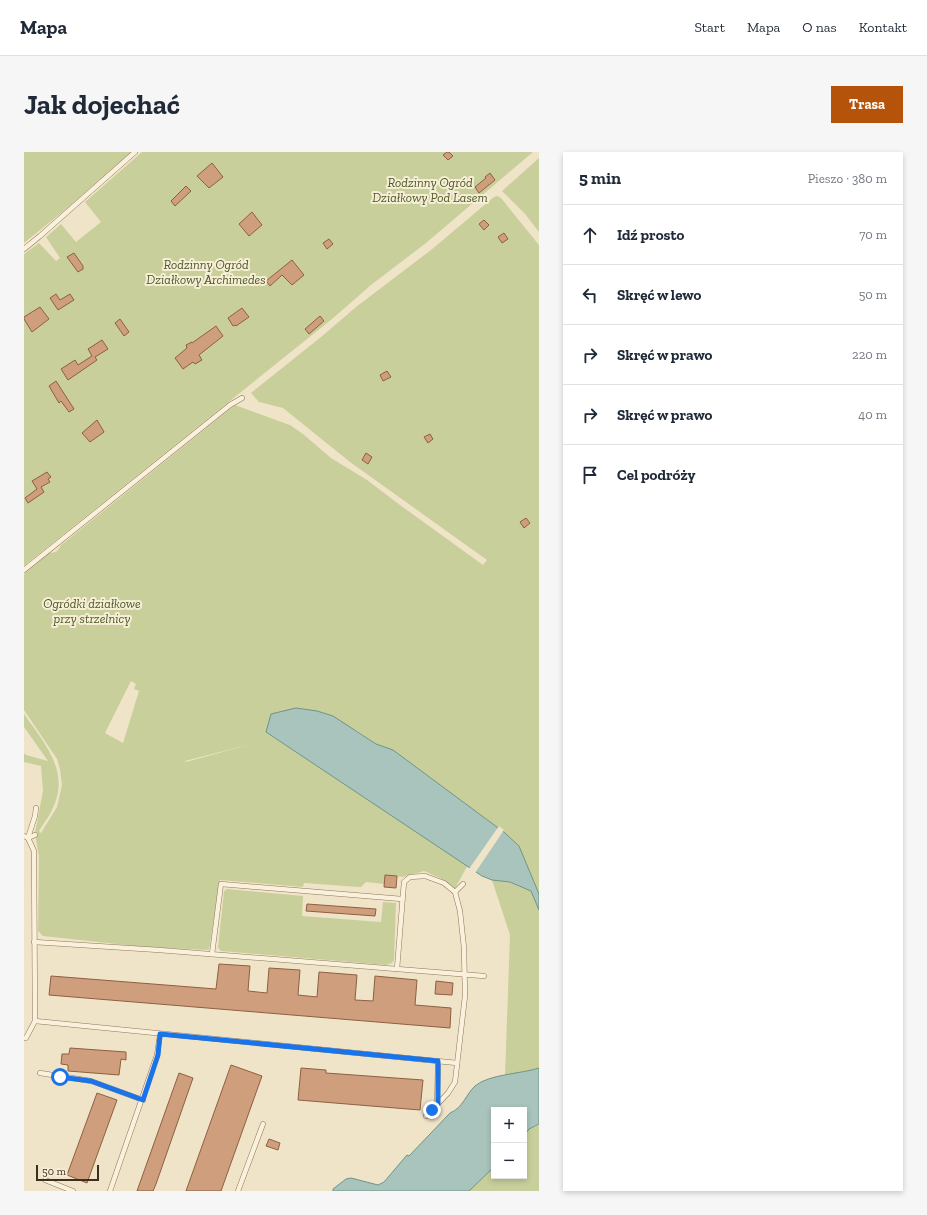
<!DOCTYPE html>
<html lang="pl">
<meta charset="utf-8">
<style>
:root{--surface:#fff;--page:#f6f6f7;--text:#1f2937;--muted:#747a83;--line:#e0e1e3;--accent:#b45309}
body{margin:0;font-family:"Zilla Slab",serif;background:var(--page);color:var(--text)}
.controls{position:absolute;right:12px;bottom:12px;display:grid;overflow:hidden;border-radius:0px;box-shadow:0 2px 6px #0003}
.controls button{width:36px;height:36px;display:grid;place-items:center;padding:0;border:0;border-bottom:1px solid var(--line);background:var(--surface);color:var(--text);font:20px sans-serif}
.scale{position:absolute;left:12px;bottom:10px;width:63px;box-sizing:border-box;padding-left:4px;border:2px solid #3d2e20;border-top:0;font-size:11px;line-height:14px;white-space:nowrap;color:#3d2e20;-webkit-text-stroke:3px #f7eed8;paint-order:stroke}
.stop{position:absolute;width:12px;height:12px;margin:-9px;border:3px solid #1a73e8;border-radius:50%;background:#fff}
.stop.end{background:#1a73e8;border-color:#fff;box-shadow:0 1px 4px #0008}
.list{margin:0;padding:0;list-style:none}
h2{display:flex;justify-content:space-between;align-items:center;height:52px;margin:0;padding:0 16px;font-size:17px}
h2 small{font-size:13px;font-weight:400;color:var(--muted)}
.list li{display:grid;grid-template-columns:26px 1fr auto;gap:12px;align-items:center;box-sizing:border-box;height:60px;padding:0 16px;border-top:1px solid var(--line)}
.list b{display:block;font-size:15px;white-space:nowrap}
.list em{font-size:13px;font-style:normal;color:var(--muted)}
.icon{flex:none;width:22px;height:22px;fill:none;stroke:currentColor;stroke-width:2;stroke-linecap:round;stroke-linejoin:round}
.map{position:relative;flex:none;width:515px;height:1039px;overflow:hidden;border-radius:0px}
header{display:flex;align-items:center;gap:24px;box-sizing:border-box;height:56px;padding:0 20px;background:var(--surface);border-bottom:1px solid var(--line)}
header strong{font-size:19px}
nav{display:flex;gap:22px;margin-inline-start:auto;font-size:14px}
.intro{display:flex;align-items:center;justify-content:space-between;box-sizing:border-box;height:96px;padding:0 24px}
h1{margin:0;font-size:28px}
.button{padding:10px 18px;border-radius:0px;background:var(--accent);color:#fff;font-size:14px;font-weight:700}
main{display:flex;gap:24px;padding:0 24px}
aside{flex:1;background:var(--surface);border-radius:0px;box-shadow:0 2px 6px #0003}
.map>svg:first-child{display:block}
.green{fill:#c9cf9b;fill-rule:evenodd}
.water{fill:#a9c4bc;stroke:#6f938a}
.pier{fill:#f0e4c8}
.building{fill:#cf9f7d;stroke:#8d5f41}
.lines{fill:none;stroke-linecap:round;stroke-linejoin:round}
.service-casing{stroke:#8d765c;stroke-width:5.5}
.service{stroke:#faf1dc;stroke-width:4.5}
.route{stroke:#1a73e8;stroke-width:5}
.labels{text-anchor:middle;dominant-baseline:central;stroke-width:4;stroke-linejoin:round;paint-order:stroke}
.park-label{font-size:13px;font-style:italic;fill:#4d5a26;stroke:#f7eed8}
</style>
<header>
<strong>Mapa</strong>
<nav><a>Start</a><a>Mapa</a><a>O nas</a><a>Kontakt</a></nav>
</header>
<div class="intro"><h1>Jak dojechać</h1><a class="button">Trasa</a></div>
<main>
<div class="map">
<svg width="515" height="1039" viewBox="0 0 515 1039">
<rect width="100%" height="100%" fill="#f0e4c8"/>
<g class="green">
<path d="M0,0H107L42,57L0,91Z"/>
<path d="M118,0H509L402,91L347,133L308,167L0,414V102L15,91L32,109L36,106L22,85L37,72L52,90L77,70L61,50Z"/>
<path d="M515,6V80L501,62L478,39Z"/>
<path d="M473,44L477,46L515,93V742L495,694L469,672L369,598L352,592L330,577L242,580L444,713L431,736L416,726L400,719L379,725L361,723L360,732L342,730L337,735H334L280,731L279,735L196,728L185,798L120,795L19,784L14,779L15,705L11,681L19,639L17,614L0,610V601L2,603L24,609L0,575V562C21,592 47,620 28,658C25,665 19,672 15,679L17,681L33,655L38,633L36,617L33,607L0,558V422L25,401L32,400L36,395V394L211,253L266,273L279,282L307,306L343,328L376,353L459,413L463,408L326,310L259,256L235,250L227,241L297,185L332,155L407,98L470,45ZM107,529L112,532L110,537L115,539L99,591L81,581ZM227,592L162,610L161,609Z"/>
<path d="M468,728L486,730L507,739L515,758V916L505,919L481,923L486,783Z"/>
<path d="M203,737L279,744L278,764L357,770L359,750L372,751L370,808L368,811L362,813L197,799L194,796L200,739Z"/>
<path d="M515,973V1039H445L470,1015V1024H500V984L505,977Z"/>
</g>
<g class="water">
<path d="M272,556L293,559L309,564L352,592L369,598L481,681L495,694L515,742V758L507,739L486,730L468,728L458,724L242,580L247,562Z"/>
<path d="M515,916V972L505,977L500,984V958H470V1015L445,1039H309V1037L322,1027L327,1026L354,1033L360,1030L383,1003L385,1004L426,961C439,956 442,942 451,934C465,922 497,922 515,916Z"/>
</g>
<path class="pier" d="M475,674L480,678L451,721L445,717Z"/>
<g class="building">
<path d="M423,0H425L429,4L424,8L419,3Z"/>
<path d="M188,11L199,25L185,36L173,24Z"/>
<path d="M466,21L471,28L455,41L451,35L462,26L461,25Z"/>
<path d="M162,34L167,39L151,54L147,49Z"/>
<path d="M228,60L238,73L225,84L215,72Z"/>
<path d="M460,68L465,73L460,78L455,72Z"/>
<path d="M480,81L484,87L478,91L474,85Z"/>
<path d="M305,87L309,92L303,97L299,91Z"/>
<path d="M50,101L59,114V117L54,120L43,105Z"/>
<path d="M268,108L280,123L268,133L258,123L246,134L242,129Z"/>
<path d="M32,142L36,148L46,142L50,148L34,158L26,146Z"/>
<path d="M16,155L25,167L8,180L0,167V165Z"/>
<path d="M218,156L225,165L212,174L211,173L209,174L204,166Z"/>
<path d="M296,164L300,169L285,182L281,177Z"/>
<path d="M96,167L105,180L100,184L91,171Z"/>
<path d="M192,174L199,184L175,203L178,208L171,212L169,210L159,217L151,206L163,196L162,193L168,190V191Z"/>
<path d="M78,188L84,197L71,205L73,208L44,228L37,217L51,208L54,213L68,204L64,197Z"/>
<path d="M363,219L367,225L359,229L356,223Z"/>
<path d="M32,229L50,257L45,260L37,249L35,251L25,234Z"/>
<path d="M73,268L80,280L66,290L58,281Z"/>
<path d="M406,282L409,287L404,291L400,285Z"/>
<path d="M342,301L348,305L344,312L338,308Z"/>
<path d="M23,320L27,325L24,327L26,330L17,335L20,340L4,351L1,346L13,337L8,329Z"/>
<path d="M502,366L506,371L500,376L496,370Z"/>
<path d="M361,723L373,724L372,736L360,735Z"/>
<path d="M283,752L352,757L351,764L282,759Z"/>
<path d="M195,812L226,814L224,839L243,841L245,816L276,818L274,843L293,845L295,820L333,823L331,848L349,849L351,824L393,828L391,853L427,856L426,876L25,843L27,824L192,837Z"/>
<path d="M412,829L429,831L428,843L411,842Z"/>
<path d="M46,896L102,900V908L97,907L95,923L44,919V913L37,912L38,902H45Z"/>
<path d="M207,913L238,924L228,952L197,1039H162Z"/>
<path d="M277,916L302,918V921L399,928L396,958L274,948Z"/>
<path d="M155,921L169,926L132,1032L129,1039H113Z"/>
<path d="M73,941L93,948L63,1031L43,1023Z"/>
<path d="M245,987L256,991L254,998L242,994Z"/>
</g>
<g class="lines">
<defs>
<g id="service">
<path d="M0,97L16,84L111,0"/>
<path d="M0,418L206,253L218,246"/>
<path d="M11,683L4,686L10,699L11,869L433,911"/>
<path d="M0,684L4,686L11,664L12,656"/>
<path d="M431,740L439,732"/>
<path d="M10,790L135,798L460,824"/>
<path d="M188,802L197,732L378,747"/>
<path d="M373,817L380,730L386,725L401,724L420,731L431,740L436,759L440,796L441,844L431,930L424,941L402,964"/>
<path d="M0,886H2L11,869"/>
<path d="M16,921L67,929L119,948"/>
<path d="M413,952L414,909"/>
<path d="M21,1028L49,1039"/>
<path d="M86,1039L133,903L136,883"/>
<path d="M214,1039L239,972"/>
</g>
</defs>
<use href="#service" class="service-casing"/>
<use href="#service" class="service"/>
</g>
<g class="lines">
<path class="route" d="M36,925L67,929L119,948L134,903L136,882L414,909V952L408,958"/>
</g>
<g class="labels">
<g class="park-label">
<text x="406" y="30">Rodzinny Ogród<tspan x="406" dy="15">Działkowy Pod Lasem</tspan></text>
<text x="182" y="112">Rodzinny Ogród<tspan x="182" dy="15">Działkowy Archimedes</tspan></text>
<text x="68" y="451">Ogródki działkowe<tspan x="68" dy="15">przy strzelnicy</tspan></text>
</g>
</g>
</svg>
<div class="controls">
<button>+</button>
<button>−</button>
</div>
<div class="scale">50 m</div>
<div class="stop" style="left:36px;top:925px"></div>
<div class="stop end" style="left:408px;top:958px"></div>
</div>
<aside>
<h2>5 min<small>Pieszo · 380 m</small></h2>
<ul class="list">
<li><svg class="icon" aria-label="ahead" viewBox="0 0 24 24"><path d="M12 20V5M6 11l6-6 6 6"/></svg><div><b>Idź prosto</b></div><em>70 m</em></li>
<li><svg class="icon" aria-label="left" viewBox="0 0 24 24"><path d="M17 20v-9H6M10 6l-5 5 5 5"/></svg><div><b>Skręć w lewo</b></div><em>50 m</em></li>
<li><svg class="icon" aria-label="right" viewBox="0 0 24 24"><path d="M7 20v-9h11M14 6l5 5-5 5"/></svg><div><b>Skręć w prawo</b></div><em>220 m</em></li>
<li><svg class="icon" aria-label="right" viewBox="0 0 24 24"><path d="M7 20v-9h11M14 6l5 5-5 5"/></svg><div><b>Skręć w prawo</b></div><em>40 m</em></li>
<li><svg class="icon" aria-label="arrive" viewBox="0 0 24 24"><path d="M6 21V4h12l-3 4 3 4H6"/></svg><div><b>Cel podróży</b></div></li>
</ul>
</aside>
</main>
